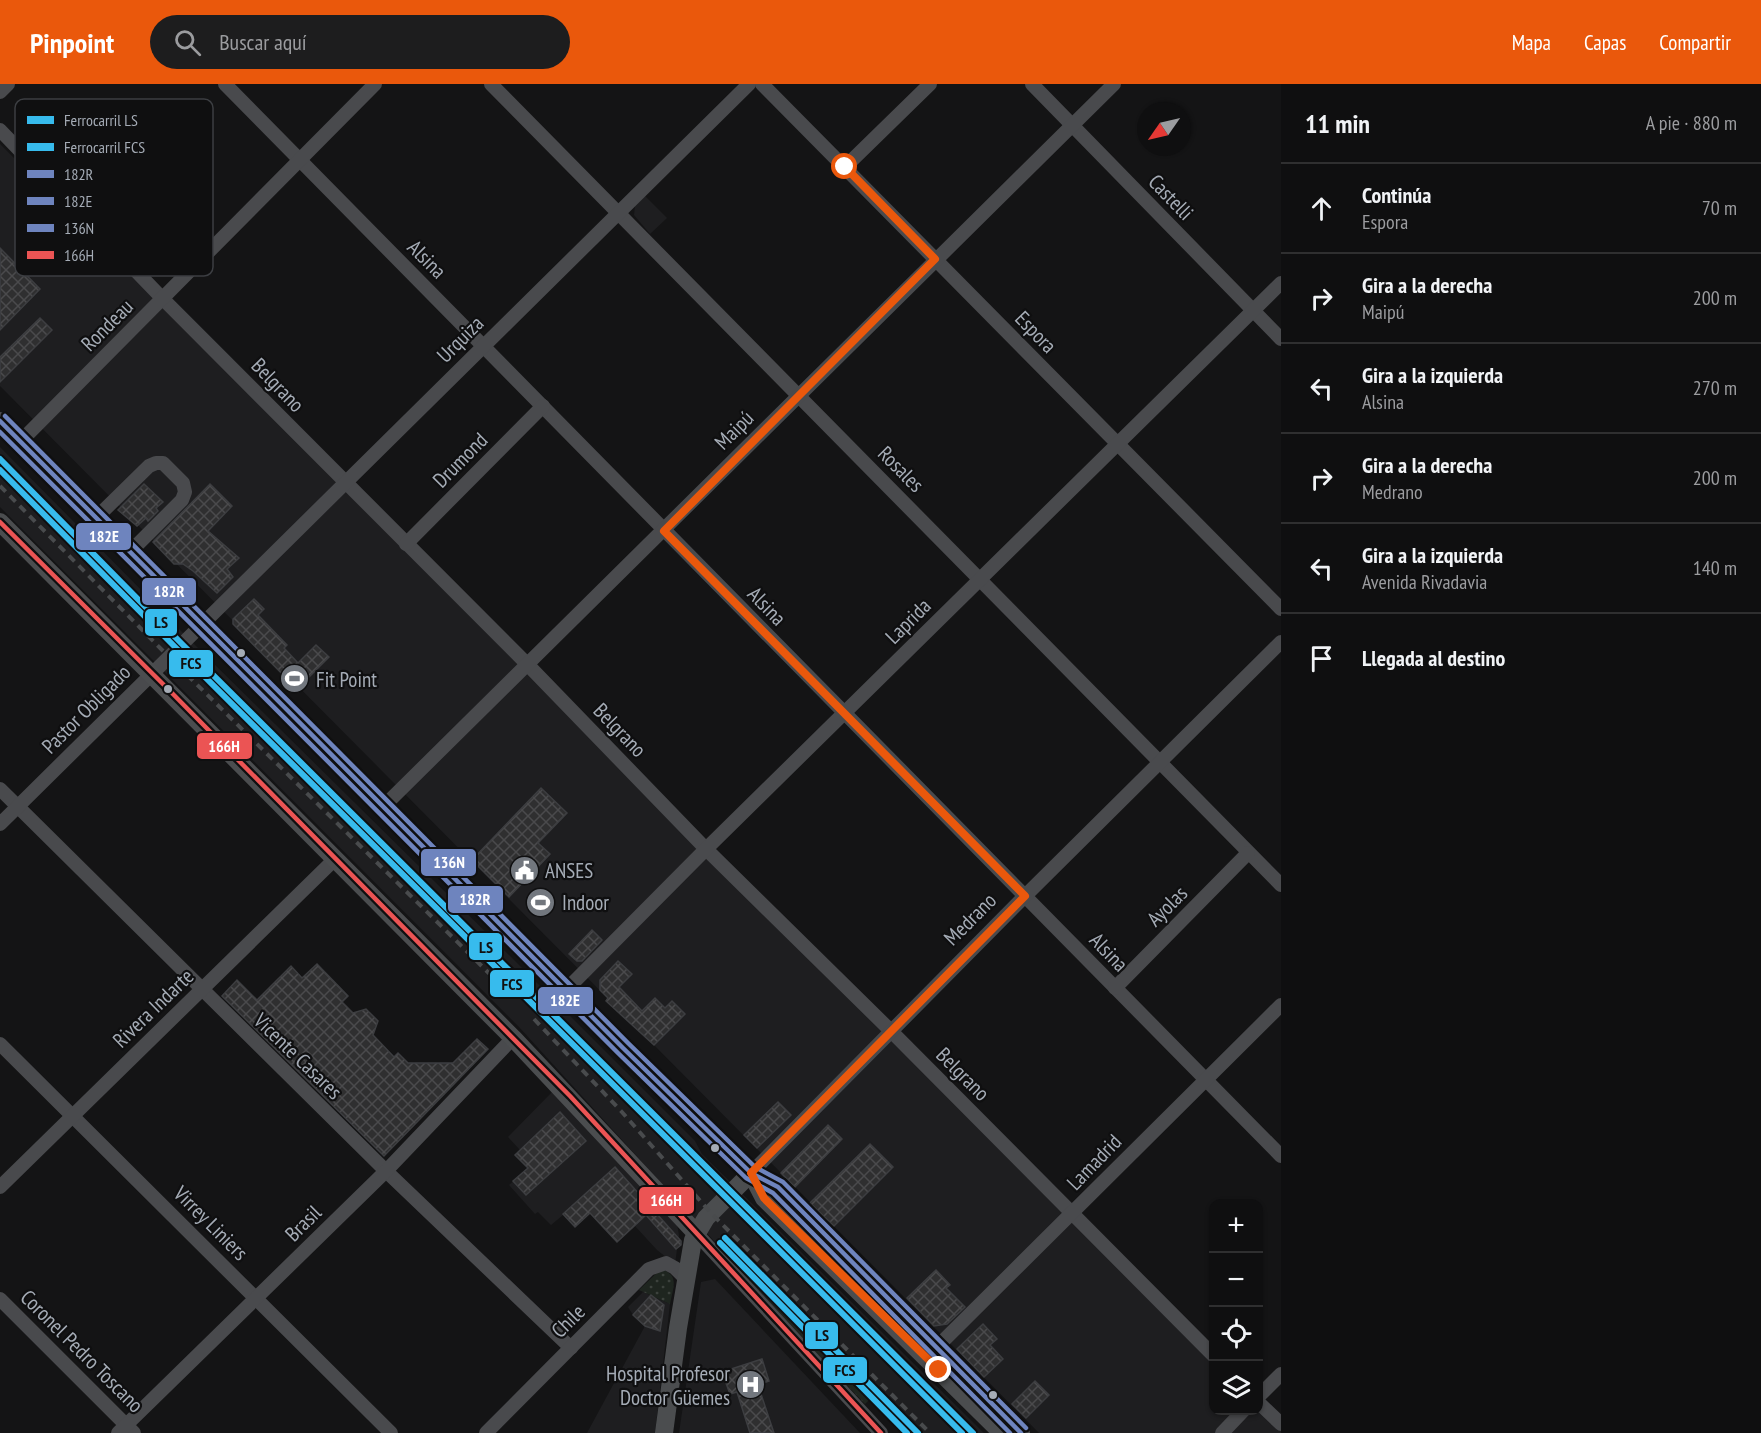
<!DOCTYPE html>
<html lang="es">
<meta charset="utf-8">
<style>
:root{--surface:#0f0f10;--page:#1d1d1e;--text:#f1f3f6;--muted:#9b9c9f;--line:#2f2f30;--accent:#ea580c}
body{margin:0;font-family:"PT Sans Narrow",sans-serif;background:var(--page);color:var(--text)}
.controls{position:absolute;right:18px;bottom:18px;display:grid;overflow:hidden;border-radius:12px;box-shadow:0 2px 4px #0004}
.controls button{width:54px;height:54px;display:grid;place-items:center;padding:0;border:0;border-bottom:2px solid var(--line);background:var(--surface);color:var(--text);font:30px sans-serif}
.compass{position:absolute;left:1137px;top:18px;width:54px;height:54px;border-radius:50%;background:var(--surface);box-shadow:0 2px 4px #0004;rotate:236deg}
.stop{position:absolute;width:18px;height:18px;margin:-14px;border:4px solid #ea580c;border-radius:50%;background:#fff}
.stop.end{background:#ea580c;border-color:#fff;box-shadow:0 2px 6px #0008}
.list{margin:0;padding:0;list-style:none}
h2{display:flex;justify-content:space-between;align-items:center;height:78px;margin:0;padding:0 24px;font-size:26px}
h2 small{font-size:20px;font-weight:400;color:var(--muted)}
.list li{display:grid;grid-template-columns:39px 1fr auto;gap:18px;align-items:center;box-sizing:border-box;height:90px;padding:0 24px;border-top:2px solid var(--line)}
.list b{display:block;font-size:22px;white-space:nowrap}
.list p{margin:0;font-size:20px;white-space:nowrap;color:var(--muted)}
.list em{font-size:20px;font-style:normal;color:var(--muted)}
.icon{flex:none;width:33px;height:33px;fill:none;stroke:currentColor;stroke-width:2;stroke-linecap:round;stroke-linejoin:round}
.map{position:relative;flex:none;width:1281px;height:1349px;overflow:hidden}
header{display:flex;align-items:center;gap:36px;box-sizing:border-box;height:84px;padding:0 30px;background:var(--accent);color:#fff}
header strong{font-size:28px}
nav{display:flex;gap:33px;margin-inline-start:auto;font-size:21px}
.search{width:420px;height:54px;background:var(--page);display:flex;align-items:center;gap:15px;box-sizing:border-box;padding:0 21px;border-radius:33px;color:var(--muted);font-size:22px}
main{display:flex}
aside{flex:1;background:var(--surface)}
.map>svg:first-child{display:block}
.built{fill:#1e1e20}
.grass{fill:url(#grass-dots)}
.building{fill:url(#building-cross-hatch);stroke:#3d3e41;stroke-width:1.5}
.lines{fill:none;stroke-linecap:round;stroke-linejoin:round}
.minor{stroke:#494a4d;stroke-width:14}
.major{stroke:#4b4d4f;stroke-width:18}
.rail{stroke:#494b4d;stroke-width:4;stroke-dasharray:8 6;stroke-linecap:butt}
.bus-1-casing{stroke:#0f0f10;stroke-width:9}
.bus-2-casing{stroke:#0f0f10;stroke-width:9}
.bus-3-casing{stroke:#0f0f10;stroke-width:9}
.bus-4-casing{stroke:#0f0f10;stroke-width:9}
.bus-1{stroke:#6e84be;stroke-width:4.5}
.bus-2{stroke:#6e84be;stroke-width:4.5}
.bus-3{stroke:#6e84be;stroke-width:4.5}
.bus-4{stroke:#eb5454;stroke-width:4.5}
.rail-1-casing{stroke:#0f0f10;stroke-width:10}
.rail-2-casing{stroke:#0f0f10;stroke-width:10}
.rail-1{stroke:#37bbed;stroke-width:6}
.rail-2{stroke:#37bbed;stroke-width:6}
.route{stroke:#ea580c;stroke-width:8}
.bus-dot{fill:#a5acb6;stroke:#0f0f10;stroke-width:2}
.labels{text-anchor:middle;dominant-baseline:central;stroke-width:4.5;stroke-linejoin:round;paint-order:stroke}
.street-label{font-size:21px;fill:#a5acb6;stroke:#0f0f10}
.poi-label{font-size:21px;fill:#a5acb6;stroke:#0f0f10;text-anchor:start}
.key{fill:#0f0f10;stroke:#3c3e42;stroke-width:1.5}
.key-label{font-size:16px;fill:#a5acb6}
.line-badge{stroke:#0f0f10;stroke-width:2}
.badge-label{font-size:16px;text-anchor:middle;font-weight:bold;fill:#fff}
.pale-badge-label{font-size:16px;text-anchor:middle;font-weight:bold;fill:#111}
</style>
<header>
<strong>Pinpoint</strong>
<div class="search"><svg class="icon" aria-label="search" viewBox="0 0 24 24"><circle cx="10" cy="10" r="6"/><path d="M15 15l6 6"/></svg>Buscar aquí</div>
<nav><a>Mapa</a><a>Capas</a><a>Compartir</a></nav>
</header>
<main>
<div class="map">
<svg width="1281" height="1349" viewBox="0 0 1281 1349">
<defs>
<pattern id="grass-dots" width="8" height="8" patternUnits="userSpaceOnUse" patternTransform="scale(1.5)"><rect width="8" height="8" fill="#1e251f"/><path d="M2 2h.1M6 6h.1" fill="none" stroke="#3c423d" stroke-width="1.8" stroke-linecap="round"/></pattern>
<pattern id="building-cross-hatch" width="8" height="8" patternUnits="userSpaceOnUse" patternTransform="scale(1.5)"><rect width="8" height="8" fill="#2f2f30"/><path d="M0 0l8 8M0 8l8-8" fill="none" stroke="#4a4a4c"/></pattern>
</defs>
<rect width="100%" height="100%" fill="#141415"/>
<g class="built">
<path d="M0,60L1213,1277L1214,1326H1258L1281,1344V1349H1039L0,302Z"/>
<path d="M645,112L667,134L650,150L634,131L635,122Z"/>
<path d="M0,363L153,518L166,525L178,539L176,542L206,572L503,865L695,1057L702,1070L984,1349H905L741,1182L734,1179L519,943L0,423Z"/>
<path d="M555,1005L677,1140L679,1151L675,1180L657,1166L635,1142L617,1158L590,1129L575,1143L563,1131L551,1141L538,1128L535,1130L509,1101L528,1084L515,1071L520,1066L508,1053Z"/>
<path d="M715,1195L860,1349H679L701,1198Z"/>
<path d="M643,1208L670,1220L655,1349H587L645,1242L633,1231L628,1223Z"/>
</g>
<g class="grass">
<path d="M734,1179L741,1182L870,1315L865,1320L739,1188Z"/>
<path d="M661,1185C680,1191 673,1204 670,1220L639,1206Z"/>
</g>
<g class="building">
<path d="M0,164L40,205L0,246Z"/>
<path d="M40,234L52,246L0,298V273Z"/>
<path d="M144,400L163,418L156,424L158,427L148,437L146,434L137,442L118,426Z"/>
<path d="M210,400L232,422L208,447L239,474L227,485L233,493L217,509L193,487L183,480H174L153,458Z"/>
<path d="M254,515L264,525L258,531L287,561L284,564L298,579L316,561L329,573L297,605L233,540V535Z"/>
<path d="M541,704L567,729L538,759L550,770L509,813L472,776Z"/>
<path d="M592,846L602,856L582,877H577L569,870Z"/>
<path d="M618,877L632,890L619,903L642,927L655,914L665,924L672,917L685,930L654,961L606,917L608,914L600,906V896Z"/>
<path d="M317,880L348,912L342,918L353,929L366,925L378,937L373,951L394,973L398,969L408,979H453L477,955L488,965L384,1072L222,912L237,896L257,916L291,882L302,894Z"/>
<path d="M778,1018L791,1031L757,1064L744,1051Z"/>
<path d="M560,1028L586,1057L526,1111L513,1097L528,1084L515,1071Z"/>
<path d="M828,1041L842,1055L795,1103L781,1089Z"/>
<path d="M870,1060L893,1083L834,1142L810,1119Z"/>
<path d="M615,1083L681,1157V1161L676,1165L646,1131L617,1158L590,1129L575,1143L563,1130Z"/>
<path d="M936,1186L950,1201L946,1204L965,1223L947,1240L934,1242L907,1214Z"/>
<path d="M651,1211L664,1221L660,1247L645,1242L633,1231Z"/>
<path d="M983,1240L997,1255L990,1261L1003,1275L984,1293L957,1265Z"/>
<path d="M762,1275L769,1297L758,1301L774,1349H750L737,1308L730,1310L722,1288Z"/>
<path d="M1035,1297L1049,1311L1026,1334L1012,1320Z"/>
</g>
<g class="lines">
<g class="minor">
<path d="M225,0L1281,1072"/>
<path d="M491,0L1281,801"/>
<path d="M762,0L1281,525"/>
<path d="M1032,0L1281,255"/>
<path d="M0,8L8,0"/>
<path d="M0,46L162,214L528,581L706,765L891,947L1214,1272"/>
<path d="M845,83L930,0"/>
<path d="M20,358L375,0"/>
<path d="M96,434L149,382L156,379H163L183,399L185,408L182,416L130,468"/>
<path d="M406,460L543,322"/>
<path d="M0,705L386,1087L571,1264"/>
<path d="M384,722L1114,0"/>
<path d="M0,740L749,0"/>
<path d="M1115,904L1248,769"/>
<path d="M566,906L706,765L1281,199"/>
<path d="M0,960L391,1349"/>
<path d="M751,1089L1025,812L1281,558"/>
<path d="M0,1103L335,775"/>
<path d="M696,1149L881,1349"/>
<path d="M0,1215L134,1349"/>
<path d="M936,1264L1281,921"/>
<path d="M1258,1313L1281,1290"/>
<path d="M1258,1318L1281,1340"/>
<path d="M118,1349L386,1087L513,954"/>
<path d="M486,1349L649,1185L666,1179L675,1184L686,1195"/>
<path d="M1222,1349L1244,1326"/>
</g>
<g class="major">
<path d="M0,337L623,964L751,1089L764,1114L1002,1349"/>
<path d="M0,438L513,954L696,1149"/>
<path d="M751,1089L778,1103L1021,1349"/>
<path d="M664,1349L678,1244L693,1156L706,1134L751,1089"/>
</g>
<g class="rail">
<path d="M0,386L176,566L961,1349"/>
<path d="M0,402L169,573L509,909"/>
<path d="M534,935L621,1027L711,1129L930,1349"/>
</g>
<defs>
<path id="bus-1" d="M0,337L623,964L751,1089L778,1103L1021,1349"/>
<path id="bus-2" d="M0,348L618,969L746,1094L773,1109L1010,1349"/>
<path id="bus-3" d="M5,332L628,959L755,1083L783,1098L1026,1344"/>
<path id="bus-4" d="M0,438L168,605L570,1012L881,1349"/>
</defs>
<use href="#bus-1" class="bus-1-casing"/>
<use href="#bus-2" class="bus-2-casing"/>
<use href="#bus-3" class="bus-3-casing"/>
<use href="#bus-4" class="bus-4-casing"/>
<use href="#bus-1" class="bus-1"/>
<use href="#bus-2" class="bus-2"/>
<use href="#bus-3" class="bus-3"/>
<use href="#bus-4" class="bus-4"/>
<defs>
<g id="rail-1">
<path d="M0,375L182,560L973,1349"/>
<path d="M725,1154L918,1349"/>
</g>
<g id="rail-2">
<path d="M0,386L177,565L962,1349"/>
<path d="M720,1159L907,1349"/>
</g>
</defs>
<use href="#rail-1" class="rail-1-casing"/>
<use href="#rail-2" class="rail-2-casing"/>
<use href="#rail-1" class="rail-1"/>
<use href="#rail-2" class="rail-2"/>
</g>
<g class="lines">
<path class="route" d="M845,83L935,175L664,447L1025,812L751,1089L764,1114L939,1286"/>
</g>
<defs>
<symbol id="stadium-disc" viewBox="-11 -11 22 22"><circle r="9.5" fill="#72777e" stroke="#0f0f10"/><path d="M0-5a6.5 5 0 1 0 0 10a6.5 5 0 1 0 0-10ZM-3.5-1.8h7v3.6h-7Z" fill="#fff"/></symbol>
<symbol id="civic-disc" viewBox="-11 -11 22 22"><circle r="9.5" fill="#72777e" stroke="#0f0f10"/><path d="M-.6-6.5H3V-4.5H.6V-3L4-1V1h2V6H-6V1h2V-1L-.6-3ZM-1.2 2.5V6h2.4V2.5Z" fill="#fff"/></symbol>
<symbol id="hospital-disc" viewBox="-11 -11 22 22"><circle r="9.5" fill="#72777e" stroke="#0f0f10"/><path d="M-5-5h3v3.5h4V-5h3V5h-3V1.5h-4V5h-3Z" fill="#fff"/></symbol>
</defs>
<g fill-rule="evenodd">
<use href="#stadium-disc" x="278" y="578" width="33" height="33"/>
<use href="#civic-disc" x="508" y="770" width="33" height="33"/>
<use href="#stadium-disc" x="524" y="802" width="33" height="33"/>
<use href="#hospital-disc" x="734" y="1284" width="33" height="33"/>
</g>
<g class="bus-dot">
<circle cx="241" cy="569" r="5"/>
<circle cx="168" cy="605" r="5"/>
<circle cx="715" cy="1064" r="5"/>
<circle cx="993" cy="1311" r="5"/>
</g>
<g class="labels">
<g class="street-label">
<text transform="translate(1171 113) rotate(46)">Castelli</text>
<text transform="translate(427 175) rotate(45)">Alsina</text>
<text transform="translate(107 241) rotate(-45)">Rondeau</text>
<text transform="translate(1036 248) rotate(46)">Espora</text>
<text transform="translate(460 255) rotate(-45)">Urquiza</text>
<text transform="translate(278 301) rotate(46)">Belgrano</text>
<text transform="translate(734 346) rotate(-45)">Maipú</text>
<text transform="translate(460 376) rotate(-45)">Drumond</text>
<text transform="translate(901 385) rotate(45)">Rosales</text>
<text transform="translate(767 522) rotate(46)">Alsina</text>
<text transform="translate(908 537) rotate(-45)">Laprida</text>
<text transform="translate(86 625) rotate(-45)">Pastor Obligado</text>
<text transform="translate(620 646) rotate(46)">Belgrano</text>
<text transform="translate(1167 822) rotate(-45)">Ayolas</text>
<text transform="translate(970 835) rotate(-45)">Medrano</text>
<text transform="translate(1109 868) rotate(46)">Alsina</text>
<text transform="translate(153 924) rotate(-44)">Rivera Indarte</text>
<text transform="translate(298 972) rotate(44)">Vicente Casares</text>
<text transform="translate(963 990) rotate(45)">Belgrano</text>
<text transform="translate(1094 1078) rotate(-46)">Lamadrid</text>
<text transform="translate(211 1139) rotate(45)">Virrey Liniers</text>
<text transform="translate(303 1139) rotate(-45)">Brasil</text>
<text transform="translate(568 1237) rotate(-45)">Chile</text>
<text transform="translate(82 1267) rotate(45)">Coronel Pedro Toscano</text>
</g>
<g class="poi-label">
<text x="316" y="595">Fit Point</text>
<text x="545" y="786">ANSES</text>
<text x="562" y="818">Indoor</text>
<text x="730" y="1289" text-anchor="end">Hospital Profesor<tspan x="730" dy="24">Doctor Güemes</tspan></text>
</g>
</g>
<rect x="15" y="15" width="198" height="177" rx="9" class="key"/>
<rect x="27" y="32" width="27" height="8" fill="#37bbed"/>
<rect x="27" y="59" width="27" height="8" fill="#37bbed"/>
<rect x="27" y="86" width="27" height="8" fill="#6e84be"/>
<rect x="27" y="113" width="27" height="8" fill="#6e84be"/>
<rect x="27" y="140" width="27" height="8" fill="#6e84be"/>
<rect x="27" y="167" width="27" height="8" fill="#eb5454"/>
<g class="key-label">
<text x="64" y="42">Ferrocarril LS</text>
<text x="64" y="69">Ferrocarril FCS</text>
<text x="64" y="96">182R</text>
<text x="64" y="123">182E</text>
<text x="64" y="150">136N</text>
<text x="64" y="177">166H</text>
</g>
<g class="line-badge">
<rect x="75" y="438" width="57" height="29" rx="6" fill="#6e84be"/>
<rect x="141" y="493" width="56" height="29" rx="6" fill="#6e84be"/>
<rect x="144" y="524" width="34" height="29" rx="6" fill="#37bbed"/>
<rect x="168" y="565" width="46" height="29" rx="6" fill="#37bbed"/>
<rect x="196" y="648" width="57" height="28" rx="6" fill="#eb5454"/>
<rect x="420" y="764" width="57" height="29" rx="6" fill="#6e84be"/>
<rect x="447" y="801" width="57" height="29" rx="6" fill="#6e84be"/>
<rect x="468" y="848" width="35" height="29" rx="6" fill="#37bbed"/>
<rect x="489" y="885" width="46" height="29" rx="6" fill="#37bbed"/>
<rect x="537" y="902" width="57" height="29" rx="6" fill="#6e84be"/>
<rect x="638" y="1102" width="57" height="29" rx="6" fill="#eb5454"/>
<rect x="804" y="1237" width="35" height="29" rx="6" fill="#37bbed"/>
<rect x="822" y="1272" width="46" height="28" rx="6" fill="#37bbed"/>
</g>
<g class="badge-label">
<text x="104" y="458">182E</text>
<text x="169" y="513">182R</text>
<text x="224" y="668">166H</text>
<text x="449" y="784">136N</text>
<text x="475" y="821">182R</text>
<text x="565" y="922">182E</text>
<text x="666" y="1122">166H</text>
</g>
<g class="pale-badge-label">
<text x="161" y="544">LS</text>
<text x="191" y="585">FCS</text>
<text x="486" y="869">LS</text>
<text x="512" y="906">FCS</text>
<text x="822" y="1257">LS</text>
<text x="845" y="1292">FCS</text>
</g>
</svg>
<div class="controls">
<button>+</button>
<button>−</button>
<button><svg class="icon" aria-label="locate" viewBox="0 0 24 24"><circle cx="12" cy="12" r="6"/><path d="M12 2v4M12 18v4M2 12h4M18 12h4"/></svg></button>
<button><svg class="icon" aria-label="layers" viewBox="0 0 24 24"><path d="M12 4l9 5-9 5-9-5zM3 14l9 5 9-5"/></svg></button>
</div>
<svg class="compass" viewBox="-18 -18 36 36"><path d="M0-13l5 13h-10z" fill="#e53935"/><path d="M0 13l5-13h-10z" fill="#9b9c9f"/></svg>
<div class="stop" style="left:845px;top:83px"></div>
<div class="stop end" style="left:939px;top:1286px"></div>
</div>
<aside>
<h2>11 min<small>A pie · 880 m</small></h2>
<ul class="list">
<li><svg class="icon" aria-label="ahead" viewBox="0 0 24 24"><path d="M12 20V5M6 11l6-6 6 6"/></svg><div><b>Continúa</b><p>Espora</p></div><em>70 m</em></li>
<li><svg class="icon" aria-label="right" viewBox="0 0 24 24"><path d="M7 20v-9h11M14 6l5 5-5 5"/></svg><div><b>Gira a la derecha</b><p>Maipú</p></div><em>200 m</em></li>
<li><svg class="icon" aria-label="left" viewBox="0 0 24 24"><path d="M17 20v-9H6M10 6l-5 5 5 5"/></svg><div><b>Gira a la izquierda</b><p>Alsina</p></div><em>270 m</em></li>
<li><svg class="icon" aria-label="right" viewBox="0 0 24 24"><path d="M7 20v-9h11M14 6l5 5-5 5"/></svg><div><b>Gira a la derecha</b><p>Medrano</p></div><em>200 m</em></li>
<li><svg class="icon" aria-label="left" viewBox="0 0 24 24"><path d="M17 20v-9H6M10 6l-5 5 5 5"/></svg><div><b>Gira a la izquierda</b><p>Avenida Rivadavia</p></div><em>140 m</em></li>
<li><svg class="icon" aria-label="arrive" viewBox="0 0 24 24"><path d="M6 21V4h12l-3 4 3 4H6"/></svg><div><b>Llegada al destino</b></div></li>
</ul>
</aside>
</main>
